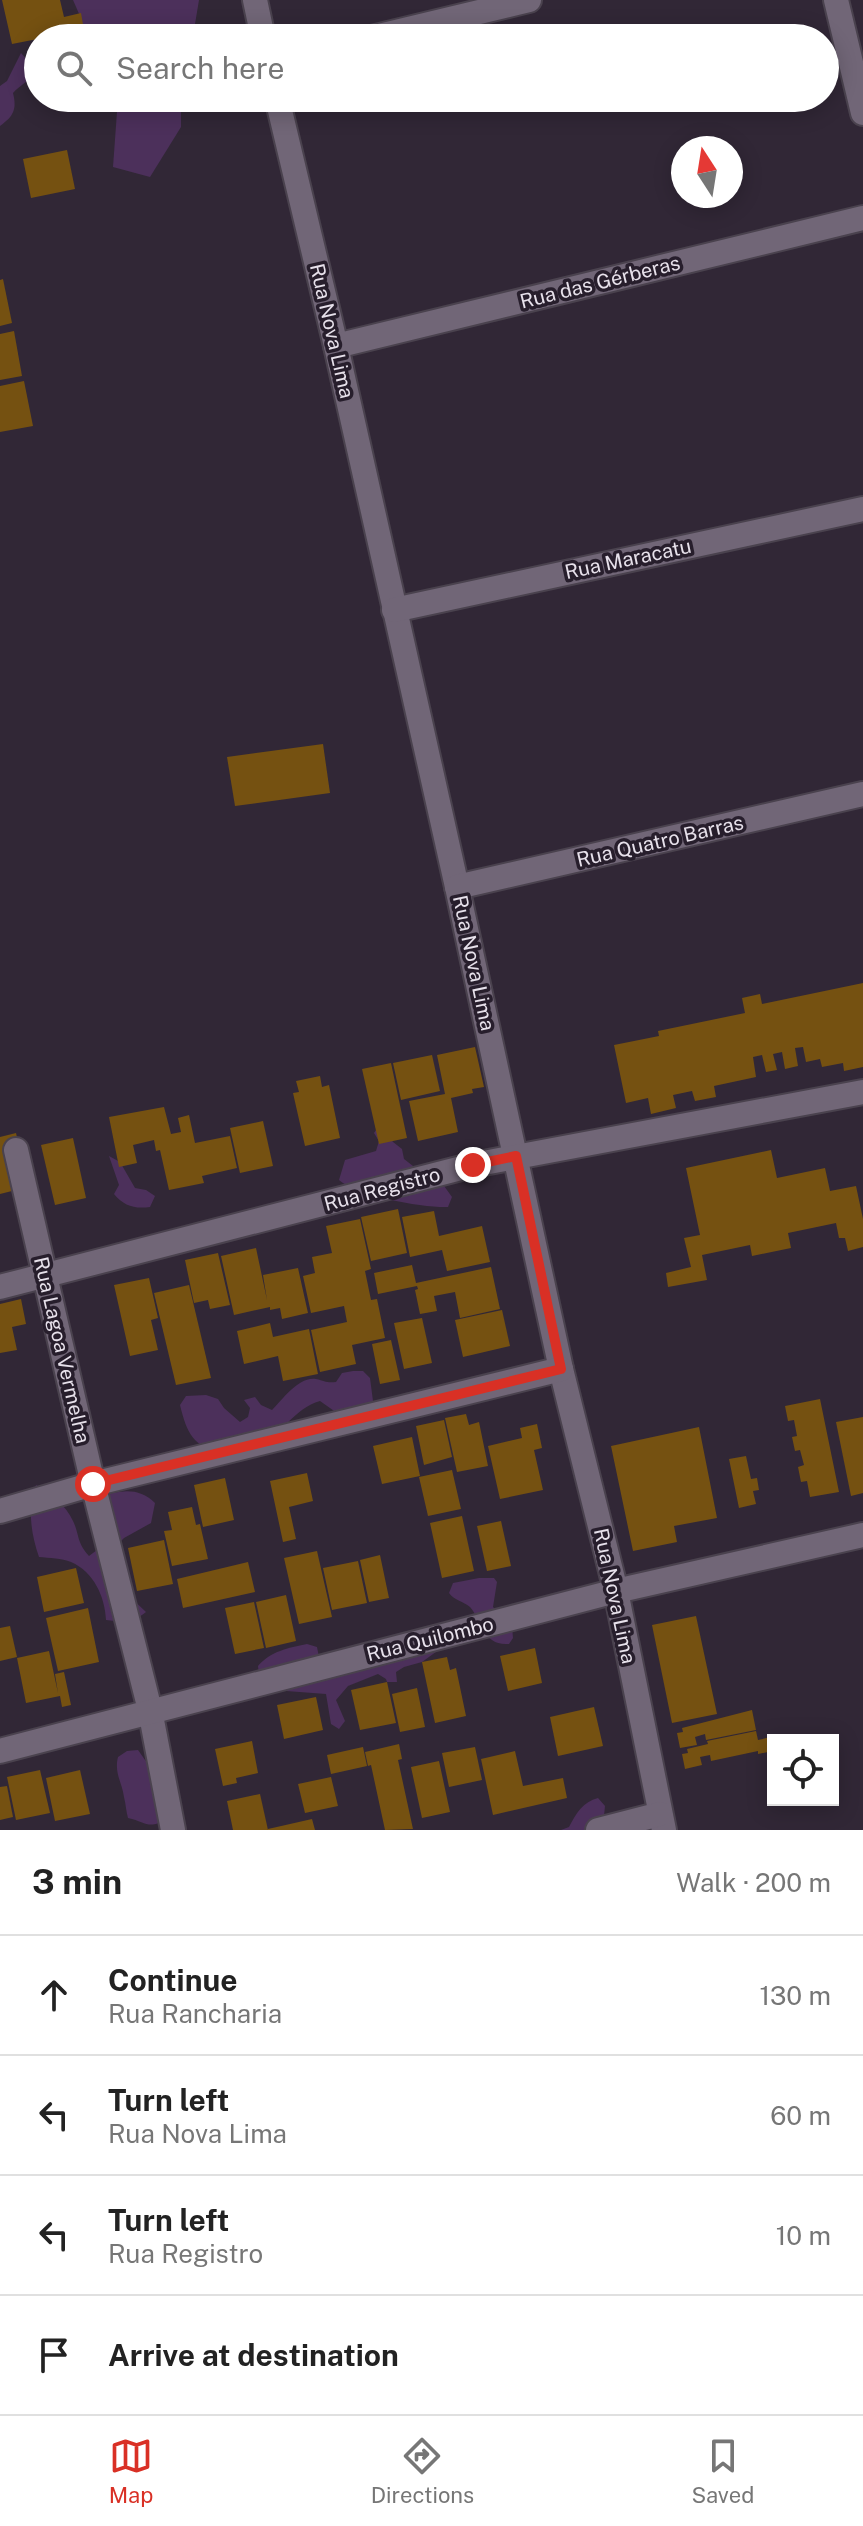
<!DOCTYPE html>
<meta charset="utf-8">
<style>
:root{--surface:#fff;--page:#f2f2f2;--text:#222;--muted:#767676;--line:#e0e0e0;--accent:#d93025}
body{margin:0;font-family:"Public Sans",sans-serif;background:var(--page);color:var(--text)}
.controls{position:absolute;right:24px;bottom:24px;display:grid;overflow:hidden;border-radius:0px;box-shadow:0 4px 20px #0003}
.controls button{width:72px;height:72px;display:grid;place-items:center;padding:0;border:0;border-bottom:2px solid var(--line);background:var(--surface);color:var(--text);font:40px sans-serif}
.compass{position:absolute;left:671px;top:136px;width:72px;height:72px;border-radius:50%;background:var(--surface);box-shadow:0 4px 20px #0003;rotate:348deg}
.stop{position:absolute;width:24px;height:24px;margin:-18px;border:6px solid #d93025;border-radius:50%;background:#fff}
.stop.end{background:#d93025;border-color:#fff;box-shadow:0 2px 8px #0008}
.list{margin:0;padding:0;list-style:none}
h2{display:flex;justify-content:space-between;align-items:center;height:104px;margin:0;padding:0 32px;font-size:34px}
h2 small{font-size:26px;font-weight:400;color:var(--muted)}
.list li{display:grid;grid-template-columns:52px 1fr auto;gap:24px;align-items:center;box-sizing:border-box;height:120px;padding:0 32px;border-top:2px solid var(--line)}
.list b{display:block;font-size:30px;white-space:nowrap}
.list p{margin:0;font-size:26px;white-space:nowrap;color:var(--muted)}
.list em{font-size:26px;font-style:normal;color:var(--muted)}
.icon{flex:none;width:44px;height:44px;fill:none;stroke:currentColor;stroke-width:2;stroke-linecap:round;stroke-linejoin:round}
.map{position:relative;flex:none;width:863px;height:1830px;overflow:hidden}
.search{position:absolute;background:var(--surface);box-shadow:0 4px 20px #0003;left:24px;right:24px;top:24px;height:88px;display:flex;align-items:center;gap:20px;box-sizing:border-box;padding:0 28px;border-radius:44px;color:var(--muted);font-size:30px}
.sheet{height:584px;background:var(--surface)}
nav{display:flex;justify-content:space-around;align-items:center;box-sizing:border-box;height:112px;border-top:2px solid var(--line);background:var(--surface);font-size:22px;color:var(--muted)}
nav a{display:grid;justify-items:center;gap:4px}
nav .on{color:var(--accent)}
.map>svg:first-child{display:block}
.green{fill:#4c305b}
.building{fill:#755111}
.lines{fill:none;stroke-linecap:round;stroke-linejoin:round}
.street-casing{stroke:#4a424e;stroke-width:28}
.street{stroke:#716677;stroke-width:24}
.route{stroke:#d93025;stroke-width:10}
.labels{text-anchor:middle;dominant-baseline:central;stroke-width:7;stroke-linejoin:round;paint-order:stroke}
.street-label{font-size:20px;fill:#e7e1eb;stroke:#271e2c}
</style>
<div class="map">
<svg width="863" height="1830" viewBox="0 0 863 1830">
<rect width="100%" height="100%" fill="#312736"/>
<g class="green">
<path d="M73,0H199L194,30L208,38H86L80,16Z"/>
<path d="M21,53L30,63L32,75C27,83 20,85 13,93C17,109 14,116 0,126V86L7,81Z"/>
<path d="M118,98H181V127L150,177L113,167Z"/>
<path d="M380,1124L393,1142L402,1149L404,1159L413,1166L439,1179L452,1197L448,1207C424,1208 356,1196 339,1180L345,1160L376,1151L379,1141L374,1133Z"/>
<path d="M109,1156L120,1162L135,1188L146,1190L155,1196L150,1207C134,1209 124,1206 114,1194L119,1185Z"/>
<path d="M353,1371H363L370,1378L373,1401L337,1413L320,1401C295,1408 276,1437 259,1455C244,1461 237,1460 222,1455C193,1445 187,1434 180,1405L186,1396L206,1395L218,1399L224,1408L240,1422L248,1417L250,1408L244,1400L255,1397L261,1405L272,1410C283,1399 299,1376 316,1379C325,1381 326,1383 336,1382L342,1373Z"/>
<path d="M36,1485C50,1493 66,1505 73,1521C80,1536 76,1541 89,1556L97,1550L91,1530L92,1519L100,1497C120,1490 139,1487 155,1503L151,1523L124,1538L117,1545L127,1594L146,1612C135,1622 121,1622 106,1620C105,1597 94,1572 71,1562C62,1558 49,1558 39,1557C31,1534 27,1508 36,1485Z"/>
<path d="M479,1578H494L497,1582L493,1607L512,1627L513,1638L509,1644C483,1646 483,1622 470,1607C463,1601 455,1601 449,1593L453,1583Z"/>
<path d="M307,1644L317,1647L319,1657L440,1649L422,1662L404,1667L396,1672L397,1682H387L386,1679L378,1674L348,1686L336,1700L345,1721L339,1729L331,1724L326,1694L273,1690L259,1675L258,1666C271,1651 288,1648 307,1644Z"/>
<path d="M138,1750L150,1767L166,1819C149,1830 146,1822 128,1818C126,1811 126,1805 124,1797C122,1782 114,1773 118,1757L127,1751Z"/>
<path d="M598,1798L605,1806L604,1816L638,1830H561L569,1827C576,1813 583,1802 598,1798Z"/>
</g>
<g class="building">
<path d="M2,0H60L64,17L81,13L85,36L73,38H54L53,36L12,44Z"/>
<path d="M67,150L75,189L31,198L23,159Z"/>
<path d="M3,279L12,323L0,326V280Z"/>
<path d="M14,331L22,376L0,380V334Z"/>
<path d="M24,381L33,426L0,432V386Z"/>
<path d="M323,744L330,793L235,806L227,757Z"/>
<path d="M863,983V1067L844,1071L843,1063L822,1067L820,1059L806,1062L803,1047L795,1048L798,1066L785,1069L782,1052L773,1054L777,1070L766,1072L762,1055L753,1057L756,1077L714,1086L716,1097L695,1101L692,1091L673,1095L676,1108L651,1114L648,1098L626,1103L614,1045L659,1036L658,1031L745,1013L742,998L760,994L762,1004Z"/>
<path d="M475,1047L484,1087L472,1089L473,1093L451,1098L458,1132L418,1141L409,1101L445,1094L437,1055Z"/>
<path d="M432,1055L440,1091L401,1100L393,1063Z"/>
<path d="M391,1063L407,1138L379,1144L362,1069Z"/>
<path d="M320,1076L322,1087L329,1085L340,1138L305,1146L293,1093L299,1092L296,1081Z"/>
<path d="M164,1107L171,1134L181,1132L178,1118L189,1115L195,1143L230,1136L237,1168L202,1176L204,1183L169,1190L160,1150L156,1151L154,1140L133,1145L137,1163L119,1167L109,1117Z"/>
<path d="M263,1121L273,1166L240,1173L230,1128Z"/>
<path d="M16,1133L28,1187L0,1194V1137Z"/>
<path d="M73,1138L86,1198L55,1205L41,1145Z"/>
<path d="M771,1150L777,1178L825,1168L830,1191L856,1186L863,1219V1247L848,1251L845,1238H839L836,1223L788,1233L791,1248L752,1256L750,1245L702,1255L707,1280L668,1287L666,1273L691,1267L684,1238L700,1235L686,1168Z"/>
<path d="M398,1209L407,1253L371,1261L361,1217Z"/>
<path d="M434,1211L439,1236L482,1226L490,1262L447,1271L442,1250L410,1257L402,1217Z"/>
<path d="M360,1219L371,1269L365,1271L371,1300L377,1299L385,1338L352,1345L356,1364L320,1372L311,1330L347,1322L344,1306L311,1313L303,1276L315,1273L312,1257L332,1253L326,1226Z"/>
<path d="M256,1248L267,1300L263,1275L298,1268L308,1313L282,1319L280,1308L270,1310V1307L234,1315L221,1256Z"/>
<path d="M218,1253L230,1305L210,1309L208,1300L194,1303L185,1260Z"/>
<path d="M412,1265L416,1283L491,1267L500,1309L460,1318L455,1292L434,1296L437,1311L420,1314L415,1290L418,1289L417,1286L378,1294L374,1273Z"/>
<path d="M149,1278L158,1318L151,1320L158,1350L130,1356L114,1285Z"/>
<path d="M189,1285L211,1378L176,1385L154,1293Z"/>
<path d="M21,1299L26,1324L12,1327L17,1350L0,1353V1304Z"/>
<path d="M502,1310L510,1346L463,1357L455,1320Z"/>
<path d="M422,1318L432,1363L404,1369L394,1323Z"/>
<path d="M270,1323L273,1337L309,1329L318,1374L283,1381L278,1356L244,1364L237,1331Z"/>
<path d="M391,1340L400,1380L380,1384L372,1344Z"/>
<path d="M820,1399L839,1492L810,1497L807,1481L801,1482L798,1467L804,1465L800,1450L795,1451L792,1437L797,1436L794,1420L788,1421L785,1406Z"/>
<path d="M466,1414L469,1425L479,1422L488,1466L457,1472L445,1418Z"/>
<path d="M863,1417V1493L851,1496L836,1422Z"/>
<path d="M444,1420L452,1457L424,1465L416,1426Z"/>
<path d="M537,1424L542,1448L534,1450L543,1490L500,1499L488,1446L522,1438L520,1428Z"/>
<path d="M699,1427L717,1518L674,1526L677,1542L633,1551L611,1446Z"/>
<path d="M412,1437L420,1476L382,1484L373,1446Z"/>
<path d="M746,1456L751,1479L757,1478L759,1490L753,1491L756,1504L739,1508L729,1459Z"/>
<path d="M452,1470L461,1509L428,1516L419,1477Z"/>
<path d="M307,1473L313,1501L289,1507L296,1539L283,1542L270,1481Z"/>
<path d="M225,1478L234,1520L203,1527L194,1485Z"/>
<path d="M192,1507L196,1525L200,1524L208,1559L172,1566L164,1531L172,1530L168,1512Z"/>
<path d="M462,1516L474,1571L442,1578L430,1523Z"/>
<path d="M501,1521L511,1566L487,1571L477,1526Z"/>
<path d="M164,1540L173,1584L137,1591L128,1548Z"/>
<path d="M317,1551L332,1617L299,1624L284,1558Z"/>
<path d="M380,1555L389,1598L369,1602L360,1560Z"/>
<path d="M358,1561L367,1603L332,1610L323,1568Z"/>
<path d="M248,1562L255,1592L183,1608L177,1579Z"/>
<path d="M76,1568L84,1603L44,1612L37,1577Z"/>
<path d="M286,1595L296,1641L266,1648L256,1602Z"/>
<path d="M254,1602L264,1648L235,1654L225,1608Z"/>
<path d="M88,1608L99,1662L58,1671L46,1618Z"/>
<path d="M696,1616L717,1714L672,1723L652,1625Z"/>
<path d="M10,1626L17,1657L0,1661V1628Z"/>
<path d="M535,1648L542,1683L508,1691L500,1656Z"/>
<path d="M49,1651L58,1693L55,1674L64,1672L71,1705L62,1707L60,1696L26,1703L17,1658Z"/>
<path d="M447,1657L450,1670L456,1668L466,1716L435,1723L422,1662Z"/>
<path d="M387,1682L396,1723L360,1730L351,1690Z"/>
<path d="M417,1688L425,1727L400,1732L392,1694Z"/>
<path d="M316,1697L323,1730L284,1739L277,1705Z"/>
<path d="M594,1707L603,1746L558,1756L550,1717Z"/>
<path d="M752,1710L756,1730L706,1740L705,1734L695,1737L697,1745L680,1748L677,1733L683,1732L682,1728Z"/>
<path d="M756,1731L758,1740L780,1735L781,1740H773V1751L758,1754V1751L711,1761L710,1755L700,1757L702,1765L685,1769L682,1754L688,1753L687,1749L708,1744L707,1741Z"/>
<path d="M252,1741L258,1773L236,1778L237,1783L223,1786L215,1749Z"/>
<path d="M399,1744L402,1759L398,1760L413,1829L385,1830L371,1765L368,1766L365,1752Z"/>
<path d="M363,1747L367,1766L331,1774L327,1755Z"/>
<path d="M475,1747L482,1780L449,1787L442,1753Z"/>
<path d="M515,1751L523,1786L563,1778L567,1798L493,1815L481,1759Z"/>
<path d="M439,1761L450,1812L422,1818L411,1767Z"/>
<path d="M40,1770L50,1813L16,1820L7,1777Z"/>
<path d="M80,1770L90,1814L55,1821L46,1778Z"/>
<path d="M331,1777L338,1806L305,1813L298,1784Z"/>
<path d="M7,1786L13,1817L0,1820V1787Z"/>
<path d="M260,1794L268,1830H233L227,1801Z"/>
<path d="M312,1819L315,1830H268V1829Z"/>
</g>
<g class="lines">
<defs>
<g id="street">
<path d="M255,0L263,38"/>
<path d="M836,0L863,113"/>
<path d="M371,38L529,0"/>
<path d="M277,98L336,346L457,887L561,1369L616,1591L664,1830"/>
<path d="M336,346L863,218"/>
<path d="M394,610L863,509"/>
<path d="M457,887L863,794"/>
<path d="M16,1150L93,1484L150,1710L173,1830"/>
<path d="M0,1287L473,1165L863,1092"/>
<path d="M0,1511L93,1484L561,1369"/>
<path d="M0,1751L616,1591L863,1535"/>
<path d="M598,1830L660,1814"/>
</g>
</defs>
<use href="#street" class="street-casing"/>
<use href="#street" class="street"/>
</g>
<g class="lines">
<path class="route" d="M93,1484L561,1369L516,1156L473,1165"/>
</g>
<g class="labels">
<g class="street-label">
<text transform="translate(600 282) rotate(-14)">Rua das Gérberas</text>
<text transform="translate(332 331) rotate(77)">Rua Nova Lima</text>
<text transform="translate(628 559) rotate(-12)">Rua Maracatu</text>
<text transform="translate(660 841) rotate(-13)">Rua Quatro Barras</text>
<text transform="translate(474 963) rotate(78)">Rua Nova Lima</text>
<text transform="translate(382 1189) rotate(-15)">Rua Registro</text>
<text transform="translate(62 1350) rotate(77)">Rua Lagoa Vermelha</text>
<text transform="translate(615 1596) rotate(78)">Rua Nova Lima</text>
<text transform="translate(430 1639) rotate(-14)">Rua Quilombo</text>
</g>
</g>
</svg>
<div class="controls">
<button><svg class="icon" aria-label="locate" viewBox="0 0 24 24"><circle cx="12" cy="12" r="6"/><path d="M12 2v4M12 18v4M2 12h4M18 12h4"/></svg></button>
</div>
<svg class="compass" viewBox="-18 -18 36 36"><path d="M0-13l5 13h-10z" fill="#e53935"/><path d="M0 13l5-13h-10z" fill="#767676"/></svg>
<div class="stop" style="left:93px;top:1484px"></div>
<div class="stop end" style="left:473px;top:1165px"></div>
<div class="search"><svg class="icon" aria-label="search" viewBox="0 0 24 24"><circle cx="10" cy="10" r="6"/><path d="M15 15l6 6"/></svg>Search here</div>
</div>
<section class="sheet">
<h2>3 min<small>Walk · 200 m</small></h2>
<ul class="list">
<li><svg class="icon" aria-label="ahead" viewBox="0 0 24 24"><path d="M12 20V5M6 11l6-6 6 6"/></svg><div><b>Continue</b><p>Rua Rancharia</p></div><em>130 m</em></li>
<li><svg class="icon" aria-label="left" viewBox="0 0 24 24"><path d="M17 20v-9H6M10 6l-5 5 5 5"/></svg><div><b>Turn left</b><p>Rua Nova Lima</p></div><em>60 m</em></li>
<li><svg class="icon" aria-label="left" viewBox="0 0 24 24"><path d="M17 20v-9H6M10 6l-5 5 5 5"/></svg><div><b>Turn left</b><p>Rua Registro</p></div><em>10 m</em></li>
<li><svg class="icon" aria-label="arrive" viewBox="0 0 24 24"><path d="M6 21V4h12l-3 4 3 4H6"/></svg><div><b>Arrive at destination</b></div></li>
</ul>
</section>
<nav>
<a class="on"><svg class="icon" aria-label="map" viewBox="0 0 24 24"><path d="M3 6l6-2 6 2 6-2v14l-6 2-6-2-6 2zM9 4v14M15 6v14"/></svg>Map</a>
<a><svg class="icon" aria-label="directions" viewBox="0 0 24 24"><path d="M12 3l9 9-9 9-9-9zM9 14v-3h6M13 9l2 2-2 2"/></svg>Directions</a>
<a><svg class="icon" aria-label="saved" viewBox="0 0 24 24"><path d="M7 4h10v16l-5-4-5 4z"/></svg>Saved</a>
</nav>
